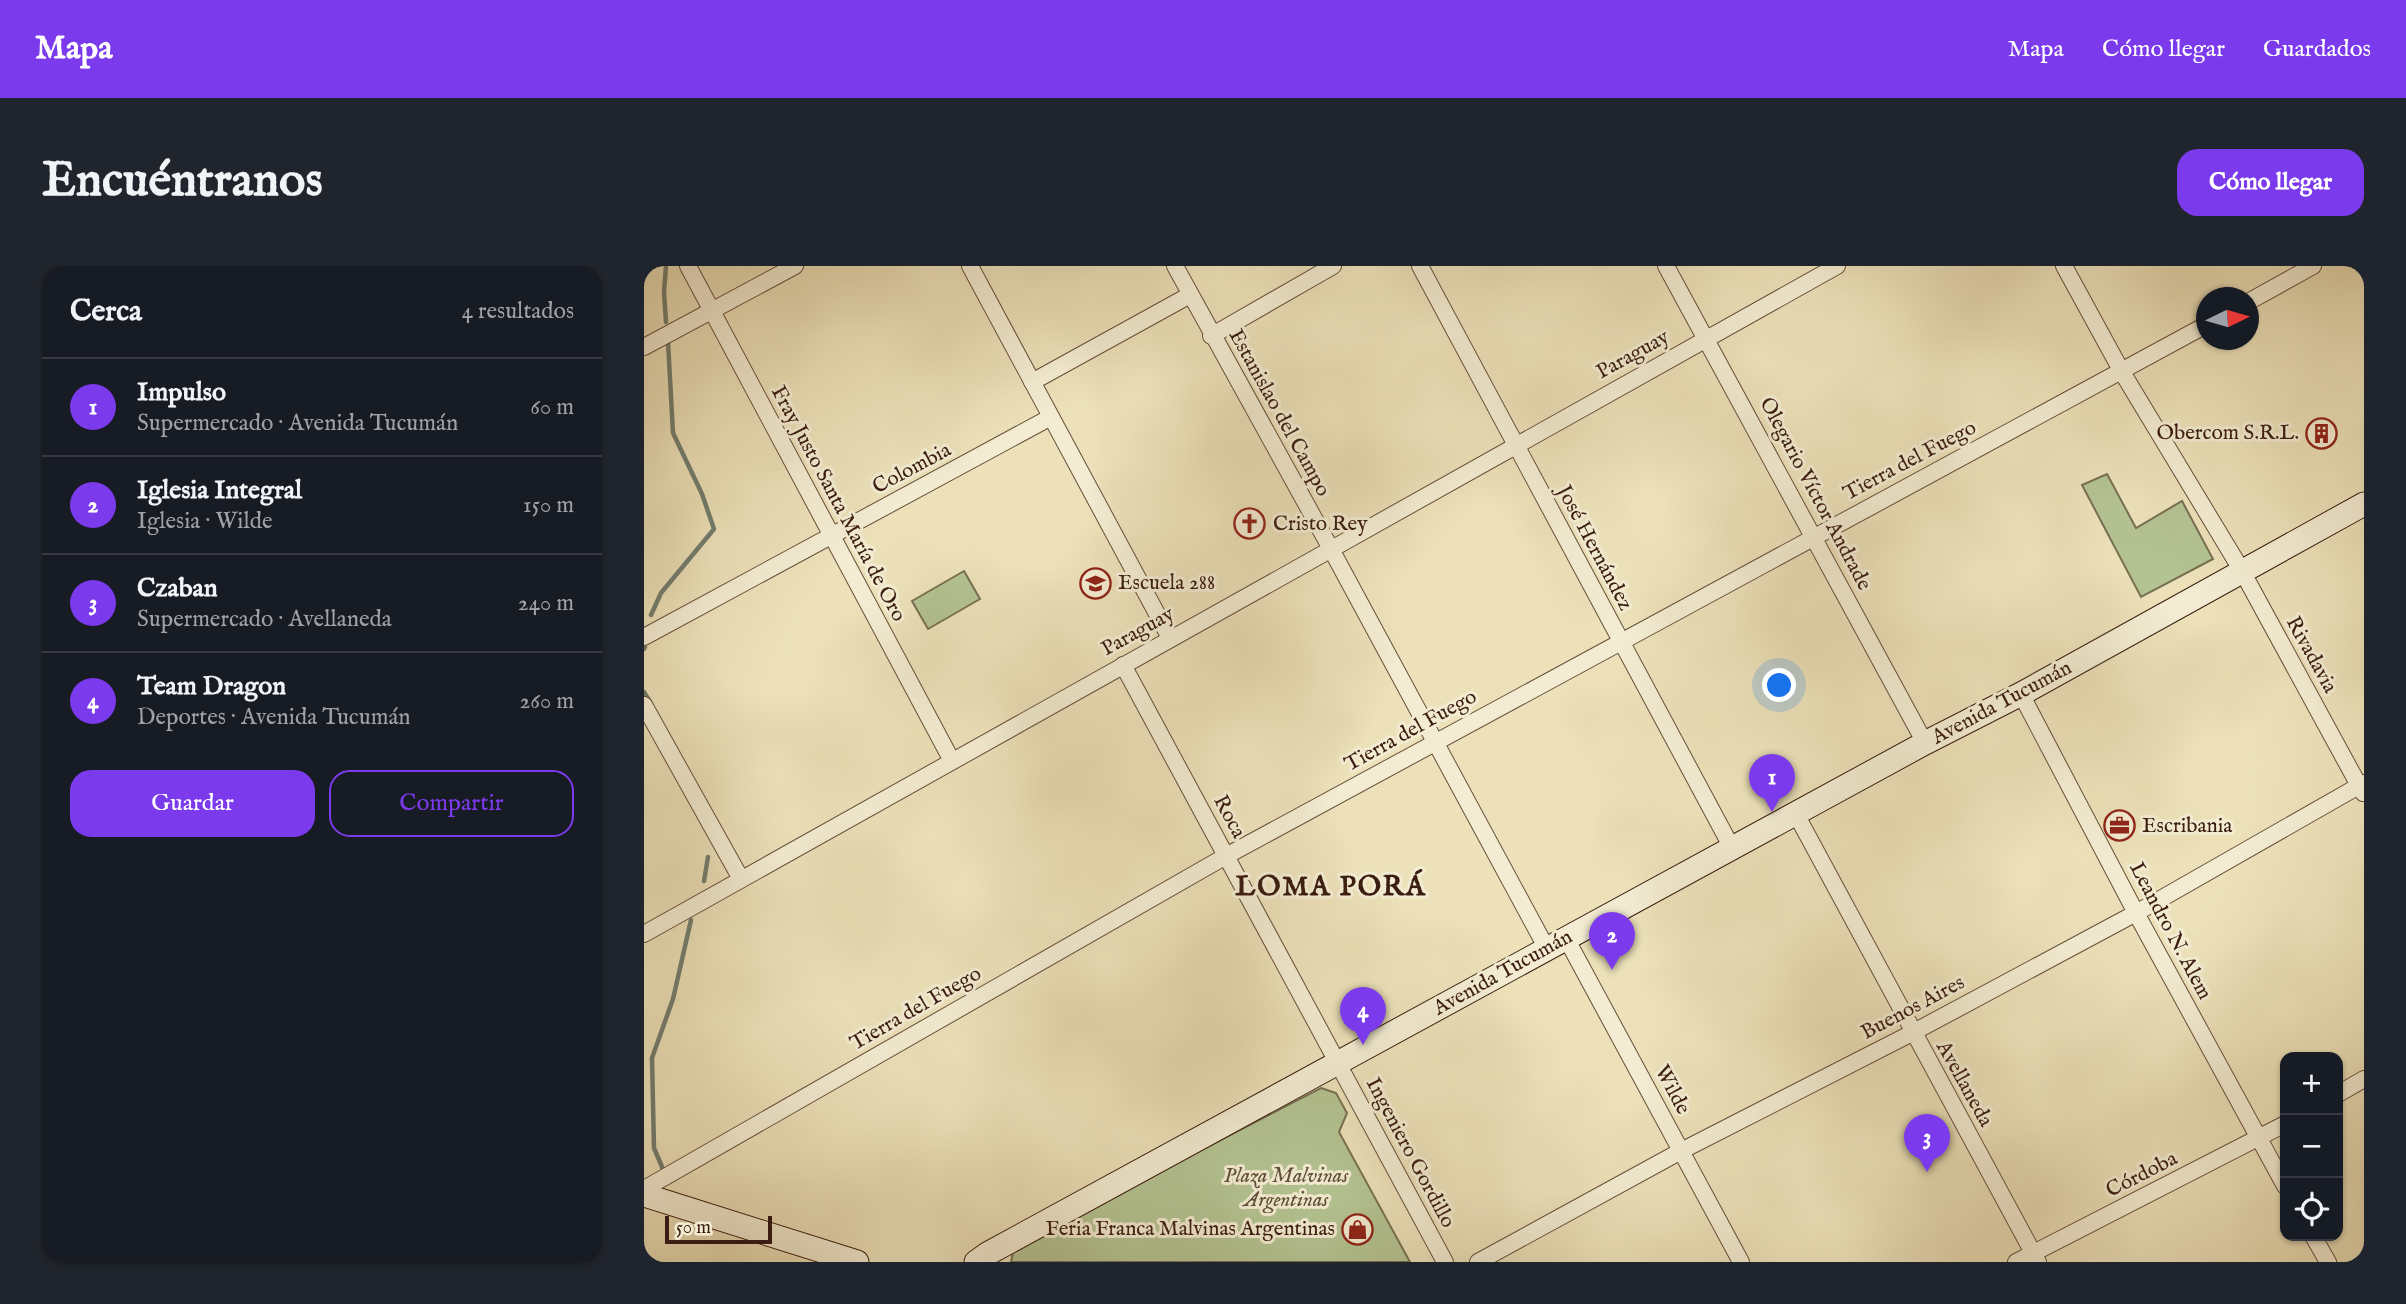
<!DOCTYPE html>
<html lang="es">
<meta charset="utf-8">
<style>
:root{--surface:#171b24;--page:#20242c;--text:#f1f3f6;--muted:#9ea1a6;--line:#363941;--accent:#7c3aed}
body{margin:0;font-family:"IM FELL English",serif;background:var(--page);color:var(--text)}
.controls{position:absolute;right:21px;bottom:21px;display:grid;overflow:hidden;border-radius:14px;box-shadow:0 2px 5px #0004}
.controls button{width:63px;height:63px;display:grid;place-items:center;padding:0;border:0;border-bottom:2px solid var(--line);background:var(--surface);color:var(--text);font:35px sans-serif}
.compass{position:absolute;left:1552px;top:21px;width:63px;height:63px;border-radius:50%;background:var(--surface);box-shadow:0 2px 5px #0004;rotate:85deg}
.scale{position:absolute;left:21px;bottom:18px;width:107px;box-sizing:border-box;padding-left:7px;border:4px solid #3b1d11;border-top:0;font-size:19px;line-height:24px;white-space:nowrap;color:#3b1d11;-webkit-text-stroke:5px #f3ecd2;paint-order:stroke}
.you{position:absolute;left:1136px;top:420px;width:24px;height:24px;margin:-18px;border:5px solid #fff;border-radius:50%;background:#1a73e8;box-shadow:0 0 0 10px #1a73e833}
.badge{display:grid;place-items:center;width:46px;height:46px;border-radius:50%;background:var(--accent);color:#fff;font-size:23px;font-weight:700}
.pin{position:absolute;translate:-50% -58px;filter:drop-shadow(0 2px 4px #0008)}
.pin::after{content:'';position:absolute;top:37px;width:24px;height:21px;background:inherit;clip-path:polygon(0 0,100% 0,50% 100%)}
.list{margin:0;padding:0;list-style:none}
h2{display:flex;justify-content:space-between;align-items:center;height:91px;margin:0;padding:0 28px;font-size:30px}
h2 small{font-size:23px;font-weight:400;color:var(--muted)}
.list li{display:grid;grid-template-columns:46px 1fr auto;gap:21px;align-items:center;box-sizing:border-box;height:98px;padding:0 28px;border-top:2px solid var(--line)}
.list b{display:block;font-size:26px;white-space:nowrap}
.list p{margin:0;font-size:23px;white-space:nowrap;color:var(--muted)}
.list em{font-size:23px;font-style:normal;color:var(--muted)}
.actions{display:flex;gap:14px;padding:21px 28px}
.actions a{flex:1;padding:16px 0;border:2px solid var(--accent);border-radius:21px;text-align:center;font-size:24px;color:var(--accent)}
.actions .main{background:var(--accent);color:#fff}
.icon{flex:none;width:38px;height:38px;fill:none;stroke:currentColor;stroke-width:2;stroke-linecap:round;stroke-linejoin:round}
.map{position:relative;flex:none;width:1720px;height:996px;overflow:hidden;border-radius:21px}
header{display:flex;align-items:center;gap:42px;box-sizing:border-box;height:98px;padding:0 35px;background:var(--accent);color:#fff}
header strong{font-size:33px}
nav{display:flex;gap:38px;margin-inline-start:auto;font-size:24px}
.intro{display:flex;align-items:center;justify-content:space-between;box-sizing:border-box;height:168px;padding:0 42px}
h1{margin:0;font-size:49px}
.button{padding:18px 32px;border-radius:21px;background:var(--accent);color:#fff;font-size:24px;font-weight:700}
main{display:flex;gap:42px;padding:0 42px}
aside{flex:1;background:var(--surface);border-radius:21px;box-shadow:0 2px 5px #0004}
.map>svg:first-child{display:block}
.green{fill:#b4c392;stroke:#787052;stroke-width:2}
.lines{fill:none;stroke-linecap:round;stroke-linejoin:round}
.stream{stroke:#737e6f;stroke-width:4.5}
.street-casing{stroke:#674e3b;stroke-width:18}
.secondary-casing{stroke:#3b1d11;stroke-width:25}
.street{stroke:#f3ecd2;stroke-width:16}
.secondary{stroke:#f3ecd2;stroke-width:23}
.labels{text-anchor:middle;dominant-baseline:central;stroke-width:6;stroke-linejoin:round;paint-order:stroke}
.street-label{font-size:21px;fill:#3b1d11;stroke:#f3ecd2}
.poi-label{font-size:21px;fill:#3b1d11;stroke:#f3ecd2;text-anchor:start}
.park-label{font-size:21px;font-style:italic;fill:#5f4f38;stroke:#f3ecd2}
.district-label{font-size:28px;font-weight:bold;letter-spacing:2px;fill:#3b1d11;stroke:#f3ecd2}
</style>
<header>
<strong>Mapa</strong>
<nav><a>Mapa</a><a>Cómo llegar</a><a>Guardados</a></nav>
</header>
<div class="intro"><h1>Encuéntranos</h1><a class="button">Cómo llegar</a></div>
<main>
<aside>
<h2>Cerca<small>4 resultados</small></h2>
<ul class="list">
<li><span class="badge">1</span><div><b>Impulso</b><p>Supermercado · Avenida Tucumán</p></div><em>60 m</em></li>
<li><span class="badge">2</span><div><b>Iglesia Integral</b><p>Iglesia · Wilde</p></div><em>150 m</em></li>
<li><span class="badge">3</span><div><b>Czaban</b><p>Supermercado · Avellaneda</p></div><em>240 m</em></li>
<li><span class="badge">4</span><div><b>Team Dragon</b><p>Deportes · Avenida Tucumán</p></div><em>260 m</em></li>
</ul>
<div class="actions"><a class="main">Guardar</a><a>Compartir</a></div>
</aside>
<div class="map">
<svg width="1720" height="996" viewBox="0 0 1720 996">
<rect width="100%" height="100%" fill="#ece1b9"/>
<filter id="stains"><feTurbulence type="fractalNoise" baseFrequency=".00286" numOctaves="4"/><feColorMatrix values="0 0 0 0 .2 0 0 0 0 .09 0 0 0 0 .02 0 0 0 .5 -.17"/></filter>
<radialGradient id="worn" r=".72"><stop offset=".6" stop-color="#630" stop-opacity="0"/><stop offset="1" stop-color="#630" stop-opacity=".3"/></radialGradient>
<g class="green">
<path d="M1463,208L1492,262L1538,235L1569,293L1497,331L1438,219Z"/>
<path d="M320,305L336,333L284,363L268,335Z"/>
<path d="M677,822L692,827L703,847L695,866L766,996H367L370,981Z"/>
</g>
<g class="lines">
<g class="stream">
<path d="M22,56L20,26L22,0"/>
<path d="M7,349L17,327L70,263L58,228L29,167L24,76"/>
<path d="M0,383L1,381"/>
<path d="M0,426L6,436"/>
<path d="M60,615L64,591"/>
<path d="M21,908L10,882L8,792L29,733L47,654"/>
</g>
<defs>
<g id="street">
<path d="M44,0L308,495"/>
<path d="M326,0L526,372"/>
<path d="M531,0L687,283L903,683"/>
<path d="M776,0L1088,582"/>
<path d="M1022,0L1281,477"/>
<path d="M1420,0L1478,106L1598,305L1719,527"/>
<path d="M1604,36L1669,0"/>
<path d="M567,70L689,0"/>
<path d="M0,81L151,0"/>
<path d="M388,116L546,29"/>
<path d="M0,371L407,151"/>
<path d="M479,399L801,996"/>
<path d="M1377,428L1492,647L1641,920"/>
<path d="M0,439L97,613"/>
<path d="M1152,548L1394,996"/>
<path d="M0,668L1193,0"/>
<path d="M922,672L1097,996"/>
<path d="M1694,828L1720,813"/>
<path d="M0,923L582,590L1562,59"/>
<path d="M1669,970L1684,996"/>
<path d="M834,996L1037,885L1268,767L1492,647L1720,517"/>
<path d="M1372,996L1641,858"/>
</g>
<g id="secondary">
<path d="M0,929L213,996"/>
<path d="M332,996L343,988L1281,477L1377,428L1720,238"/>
</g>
</defs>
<use href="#street" class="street-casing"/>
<use href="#secondary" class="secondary-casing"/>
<use href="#street" class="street"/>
<use href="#secondary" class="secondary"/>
</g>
<defs>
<symbol id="building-ring" viewBox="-11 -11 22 22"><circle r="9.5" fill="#f3ecd2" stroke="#8f2418" stroke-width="1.5"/><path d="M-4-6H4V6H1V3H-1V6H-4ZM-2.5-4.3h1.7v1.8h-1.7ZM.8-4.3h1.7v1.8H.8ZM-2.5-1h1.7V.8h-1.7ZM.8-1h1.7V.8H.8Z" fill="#8f2418"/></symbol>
<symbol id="church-ring" viewBox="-11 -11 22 22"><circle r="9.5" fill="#f3ecd2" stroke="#8f2418" stroke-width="1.5"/><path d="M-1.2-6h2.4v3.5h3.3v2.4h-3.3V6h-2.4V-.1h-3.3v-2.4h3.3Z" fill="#8f2418"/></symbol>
<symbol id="school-ring" viewBox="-11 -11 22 22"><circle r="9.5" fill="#f3ecd2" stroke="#8f2418" stroke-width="1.5"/><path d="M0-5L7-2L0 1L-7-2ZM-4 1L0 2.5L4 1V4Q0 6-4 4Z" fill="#8f2418"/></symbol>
<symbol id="office-ring" viewBox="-11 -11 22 22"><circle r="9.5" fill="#f3ecd2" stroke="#8f2418" stroke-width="1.5"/><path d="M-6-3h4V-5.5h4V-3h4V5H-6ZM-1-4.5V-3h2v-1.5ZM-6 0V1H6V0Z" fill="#8f2418"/></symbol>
<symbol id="shop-ring" viewBox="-11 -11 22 22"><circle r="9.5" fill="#f3ecd2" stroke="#8f2418" stroke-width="1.5"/><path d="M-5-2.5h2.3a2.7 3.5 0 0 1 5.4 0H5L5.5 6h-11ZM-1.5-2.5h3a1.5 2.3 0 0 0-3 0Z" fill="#8f2418"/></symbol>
</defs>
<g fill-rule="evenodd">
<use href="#building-ring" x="1660" y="150" width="35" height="35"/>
<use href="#church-ring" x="588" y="240" width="35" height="35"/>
<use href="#school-ring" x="434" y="300" width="35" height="35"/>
<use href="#office-ring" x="1458" y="542" width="35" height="35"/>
<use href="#shop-ring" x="696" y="946" width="35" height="35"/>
</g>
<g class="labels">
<g class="street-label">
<text transform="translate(989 89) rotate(-29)">Paraguay</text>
<text transform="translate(635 147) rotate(61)">Estanislao del Campo</text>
<text transform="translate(1266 195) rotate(-28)">Tierra del Fuego</text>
<text transform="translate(268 203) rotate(-28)">Colombia</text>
<text transform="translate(1171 228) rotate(62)">Olegario Víctor Andrade</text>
<text transform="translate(194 238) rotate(62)">Fray Justo Santa María de Oro</text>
<text transform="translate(950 282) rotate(62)">José Hernández</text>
<text transform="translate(494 366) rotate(-29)">Paraguay</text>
<text transform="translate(1667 389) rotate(61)">Rivadavia</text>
<text transform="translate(1358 437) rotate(-28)">Avenida Tucumán</text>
<text transform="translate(767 465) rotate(-29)">Tierra del Fuego</text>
<text transform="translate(585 551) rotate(62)">Roca</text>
<text transform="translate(1526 665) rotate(62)">Leandro N. Alem</text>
<text transform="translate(859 707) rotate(-29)">Avenida Tucumán</text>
<text transform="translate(1269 742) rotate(-28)">Buenos Aires</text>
<text transform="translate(272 743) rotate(-30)">Tierra del Fuego</text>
<text transform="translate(1320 818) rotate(61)">Avellaneda</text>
<text transform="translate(1028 824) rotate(62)">Wilde</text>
<text transform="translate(766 887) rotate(62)">Ingeniero Gordillo</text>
<text transform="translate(1498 909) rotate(-27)">Córdoba</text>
</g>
<g class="poi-label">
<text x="1655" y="167" text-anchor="end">Obercom S.R.L.</text>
<text x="629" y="258">Cristo Rey</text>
<text x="474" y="317">Escuela 288</text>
<text x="1498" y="560">Escribania</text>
<text x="691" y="963" text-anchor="end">Feria Franca Malvinas Argentinas</text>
</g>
<g class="park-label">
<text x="642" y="910">Plaza Malvinas<tspan x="642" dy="24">Argentinas</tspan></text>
</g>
<g class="district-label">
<text x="687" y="621">LOMA PORÁ</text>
</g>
</g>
<rect width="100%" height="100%" filter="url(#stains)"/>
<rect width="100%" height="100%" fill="url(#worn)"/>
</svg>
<div class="controls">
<button>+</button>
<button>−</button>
<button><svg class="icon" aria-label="locate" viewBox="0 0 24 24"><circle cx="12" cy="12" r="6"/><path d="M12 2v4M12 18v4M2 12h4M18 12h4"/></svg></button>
</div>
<svg class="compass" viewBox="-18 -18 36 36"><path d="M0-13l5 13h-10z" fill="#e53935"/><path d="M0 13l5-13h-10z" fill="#9ea1a6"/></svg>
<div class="scale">50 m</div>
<div class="you"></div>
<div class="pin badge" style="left:1128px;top:546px">1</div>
<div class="pin badge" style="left:968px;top:704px">2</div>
<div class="pin badge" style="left:1283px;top:906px">3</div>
<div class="pin badge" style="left:719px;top:779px">4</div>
</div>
</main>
